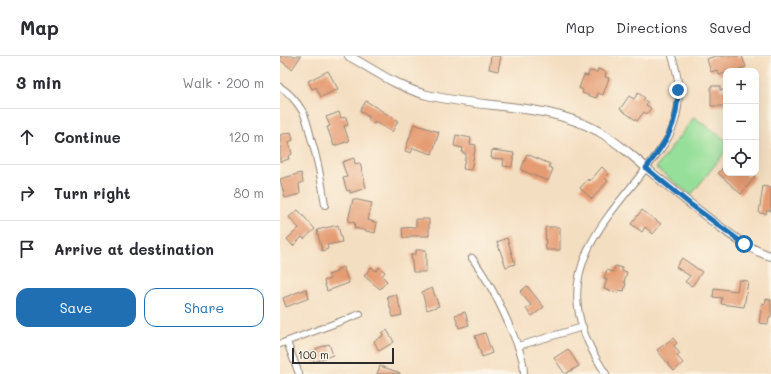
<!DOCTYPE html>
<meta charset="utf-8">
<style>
:root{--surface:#fff;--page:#f2f2f3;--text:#2b2b33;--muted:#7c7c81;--line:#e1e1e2;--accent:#1f6fb2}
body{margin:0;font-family:Mali,sans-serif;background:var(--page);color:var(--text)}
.controls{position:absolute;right:12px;top:12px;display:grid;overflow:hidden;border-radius:8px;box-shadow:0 4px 16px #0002}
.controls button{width:36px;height:36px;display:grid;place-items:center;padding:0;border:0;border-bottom:1px solid var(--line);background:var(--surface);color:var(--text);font:20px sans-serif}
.scale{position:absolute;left:12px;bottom:10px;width:102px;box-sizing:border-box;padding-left:4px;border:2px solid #2b2b2b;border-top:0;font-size:11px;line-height:14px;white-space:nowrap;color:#2b2b2b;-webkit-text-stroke:3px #fcf5e5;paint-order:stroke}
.stop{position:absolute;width:12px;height:12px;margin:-9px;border:3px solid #1f6fb2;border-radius:50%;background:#fff}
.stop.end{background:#1f6fb2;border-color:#fff;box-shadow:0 1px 4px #0008}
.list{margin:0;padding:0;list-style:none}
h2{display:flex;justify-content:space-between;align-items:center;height:52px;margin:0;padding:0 16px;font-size:17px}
h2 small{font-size:13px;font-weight:400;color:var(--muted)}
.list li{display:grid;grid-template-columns:26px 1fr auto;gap:12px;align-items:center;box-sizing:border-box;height:56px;padding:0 16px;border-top:1px solid var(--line)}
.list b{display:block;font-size:15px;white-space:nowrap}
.list em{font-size:13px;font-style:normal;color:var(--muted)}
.actions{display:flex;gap:8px;padding:12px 16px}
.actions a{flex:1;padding:9px 0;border:1px solid var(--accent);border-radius:12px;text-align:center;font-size:14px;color:var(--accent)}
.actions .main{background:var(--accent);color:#fff}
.icon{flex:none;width:22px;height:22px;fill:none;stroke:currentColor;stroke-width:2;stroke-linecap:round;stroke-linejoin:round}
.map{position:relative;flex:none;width:491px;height:318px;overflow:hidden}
header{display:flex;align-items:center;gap:24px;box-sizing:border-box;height:56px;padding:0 20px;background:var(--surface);border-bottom:1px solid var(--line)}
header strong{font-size:19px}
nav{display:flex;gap:22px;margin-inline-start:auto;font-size:14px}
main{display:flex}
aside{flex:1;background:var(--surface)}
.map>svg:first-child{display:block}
.green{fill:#96df9a;stroke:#608562}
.building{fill:#e59c73}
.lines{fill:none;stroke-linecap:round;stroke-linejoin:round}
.minor-casing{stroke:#908476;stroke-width:8}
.tertiary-casing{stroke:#908476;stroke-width:10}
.minor{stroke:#fff;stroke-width:6}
.tertiary{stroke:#fff;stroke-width:8}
.route{stroke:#1f6fb2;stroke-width:5}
</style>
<header>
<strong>Map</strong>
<nav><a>Map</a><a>Directions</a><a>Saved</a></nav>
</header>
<main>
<aside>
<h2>3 min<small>Walk · 200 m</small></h2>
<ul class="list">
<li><svg class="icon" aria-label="ahead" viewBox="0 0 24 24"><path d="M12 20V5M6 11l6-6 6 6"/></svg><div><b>Continue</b></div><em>120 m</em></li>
<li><svg class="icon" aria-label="right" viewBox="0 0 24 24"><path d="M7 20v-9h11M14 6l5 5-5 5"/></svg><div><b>Turn right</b></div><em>80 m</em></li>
<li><svg class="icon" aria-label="arrive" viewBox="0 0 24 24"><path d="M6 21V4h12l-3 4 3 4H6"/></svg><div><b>Arrive at destination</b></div></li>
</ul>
<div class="actions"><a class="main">Save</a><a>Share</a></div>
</aside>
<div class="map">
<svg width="491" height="318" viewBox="0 0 491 318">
<rect width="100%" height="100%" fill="#fcf5e5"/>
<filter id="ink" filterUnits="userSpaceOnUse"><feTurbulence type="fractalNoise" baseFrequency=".025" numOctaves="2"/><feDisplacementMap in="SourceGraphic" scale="8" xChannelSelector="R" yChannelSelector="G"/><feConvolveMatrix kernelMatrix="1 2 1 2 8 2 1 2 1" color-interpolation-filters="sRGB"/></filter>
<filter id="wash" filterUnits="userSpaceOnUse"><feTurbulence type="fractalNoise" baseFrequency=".012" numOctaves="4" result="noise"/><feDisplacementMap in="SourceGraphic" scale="16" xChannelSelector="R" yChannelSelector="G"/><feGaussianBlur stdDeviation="0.9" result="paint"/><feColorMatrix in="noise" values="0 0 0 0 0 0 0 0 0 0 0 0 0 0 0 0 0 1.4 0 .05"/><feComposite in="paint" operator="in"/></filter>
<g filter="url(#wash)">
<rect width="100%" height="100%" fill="#f4dec1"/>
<path class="green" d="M414,61L446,84V95L411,139L376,112Z"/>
<g id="blocks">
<g class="building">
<path d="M0,0H21L12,13L0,4Z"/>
<path d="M211,0H221L218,15L209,13Z"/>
<path d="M435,0H462L466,11L453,15H446V17L439,19L437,14L431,16L427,3Z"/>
<path d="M318,13L326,16L325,21L329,22L323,39L318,37L316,42L302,37L303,34L299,32L304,19L308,20L309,15L317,16Z"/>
<path d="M48,15L58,33L41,41L36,31L32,33L28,25Z"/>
<path d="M431,30H440V34H446V50H431Z"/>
<path d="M358,37L365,42L363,44L368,46L366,49L371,52L367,58L364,56L357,65L340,53L349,40L354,43Z"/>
<path d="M86,45L118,65L112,76L95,66L94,68L88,64L90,62L80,55Z"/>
<path d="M59,56L61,62L66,61L68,69L64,70L69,85L54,90L47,71L50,70L46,61Z"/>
<path d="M134,68L159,76L152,98L133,92L131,97L125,95Z"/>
<path d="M11,76L13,84L9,86L12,98L8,100L9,103L0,106V79Z"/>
<path d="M176,79L191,82L190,88L196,89L191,114L183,113L186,97H182L183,92L174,90Z"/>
<path d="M212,94L234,97L232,111L223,110L224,103L211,102Z"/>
<path d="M247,98L270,108L269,111L273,113L268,125L241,114Z"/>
<path d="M74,102L75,108L80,107L86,132L70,137V134L67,135L63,122L67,121L62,106Z"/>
<path d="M446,109V117H464L467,120L471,117L475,121L461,138L438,117Z"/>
<path d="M322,111L329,118L325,122L328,125L312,143L300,132L308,123L310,125Z"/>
<path d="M21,117L23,126L19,128L20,138L5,142L0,123Z"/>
<path d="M483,130L491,132V155L487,154L486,158L479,157Z"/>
<path d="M73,143L92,147L88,164L97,167L95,177L74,172L75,167L68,165Z"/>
<path d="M18,154L35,173L24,183L22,181L13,190L7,183L19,172L9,161Z"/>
<path d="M362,154L381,168L373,178L365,171L362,176L351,168Z"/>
<path d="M136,163H149V180H130V182H123L122,172L136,171Z"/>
<path d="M58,169L62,186L47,189L48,193L42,195L37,174Z"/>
<path d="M265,171H280V194H266Z"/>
<path d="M227,182L235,208L226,211L217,186Z"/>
<path d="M136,194H146V216H133L131,198H136Z"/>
<path d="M402,202L422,216L412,230L405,226L410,220L396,211Z"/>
<path d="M335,210L342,212V215L347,216L344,226L346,227L344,235L339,234L338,237L324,233L327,223L324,222L327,214L333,216Z"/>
<path d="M63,211L69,227L47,235L44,225L50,223L48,219L57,216L56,214Z"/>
<path d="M91,211L96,215L99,211L105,216L102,220L107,225L100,233L84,220Z"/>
<path d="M459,224L468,225L464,251L441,248L442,242L433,241L434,232L457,235Z"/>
<path d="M247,230L264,251L252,260L246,253L251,249L240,236Z"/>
<path d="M152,232L159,250L147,254L142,236Z"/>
<path d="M26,233L29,242L6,251L3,242Z"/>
<path d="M116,238L122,259L113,261L107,240Z"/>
<path d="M486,243L491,244V261H489L488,268L479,267L482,247L485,248Z"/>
<path d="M185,256L189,269L179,272L175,259Z"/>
<path d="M107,274L114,286L99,295L94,285L103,280L102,277Z"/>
<path d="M205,277L212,297L202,301L195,280Z"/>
<path d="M393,282L397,287L394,290L400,298L397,300L403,307L394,315L377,294Z"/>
<path d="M49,288L53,299L34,306L31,297L37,295L36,293Z"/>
<path d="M288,293L299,310L285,318L274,302Z"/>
<path d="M100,310L120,317V318H97Z"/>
</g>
</g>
</g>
<g filter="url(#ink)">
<use href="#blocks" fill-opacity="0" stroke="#908476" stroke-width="1"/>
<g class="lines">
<defs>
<g id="minor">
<path d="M0,31C10,37 17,46 23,56C27,64 29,74 31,82C38,105 42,126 45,149"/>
<path d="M192,202C209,225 221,249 232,276C238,290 244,303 244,318"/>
<path d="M7,286L19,318"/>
<path d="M0,288L80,258"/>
<path d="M238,290L303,271"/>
<path d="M326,318C314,300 303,279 299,258C287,199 334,154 366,112C374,102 384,91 389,80C402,55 401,26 392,0"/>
</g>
<path id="tertiary" d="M69,0C94,14 119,32 147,39C204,53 265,46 318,75C337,86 354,101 371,116C393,134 416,153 439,170C455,182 472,195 491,200"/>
</defs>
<use href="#minor" class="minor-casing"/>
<use href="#tertiary" class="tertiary-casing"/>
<use href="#minor" class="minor"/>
<use href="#tertiary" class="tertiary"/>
</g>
</g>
<g class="lines" filter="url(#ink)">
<path class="route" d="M398,34C398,69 386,86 366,112L410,148L464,188"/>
</g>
</svg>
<div class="controls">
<button>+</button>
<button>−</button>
<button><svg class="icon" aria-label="locate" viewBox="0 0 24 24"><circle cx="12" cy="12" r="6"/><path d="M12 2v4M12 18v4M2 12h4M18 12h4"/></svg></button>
</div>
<div class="scale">100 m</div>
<div class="stop" style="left:464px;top:188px"></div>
<div class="stop end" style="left:398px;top:34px"></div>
</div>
</main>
